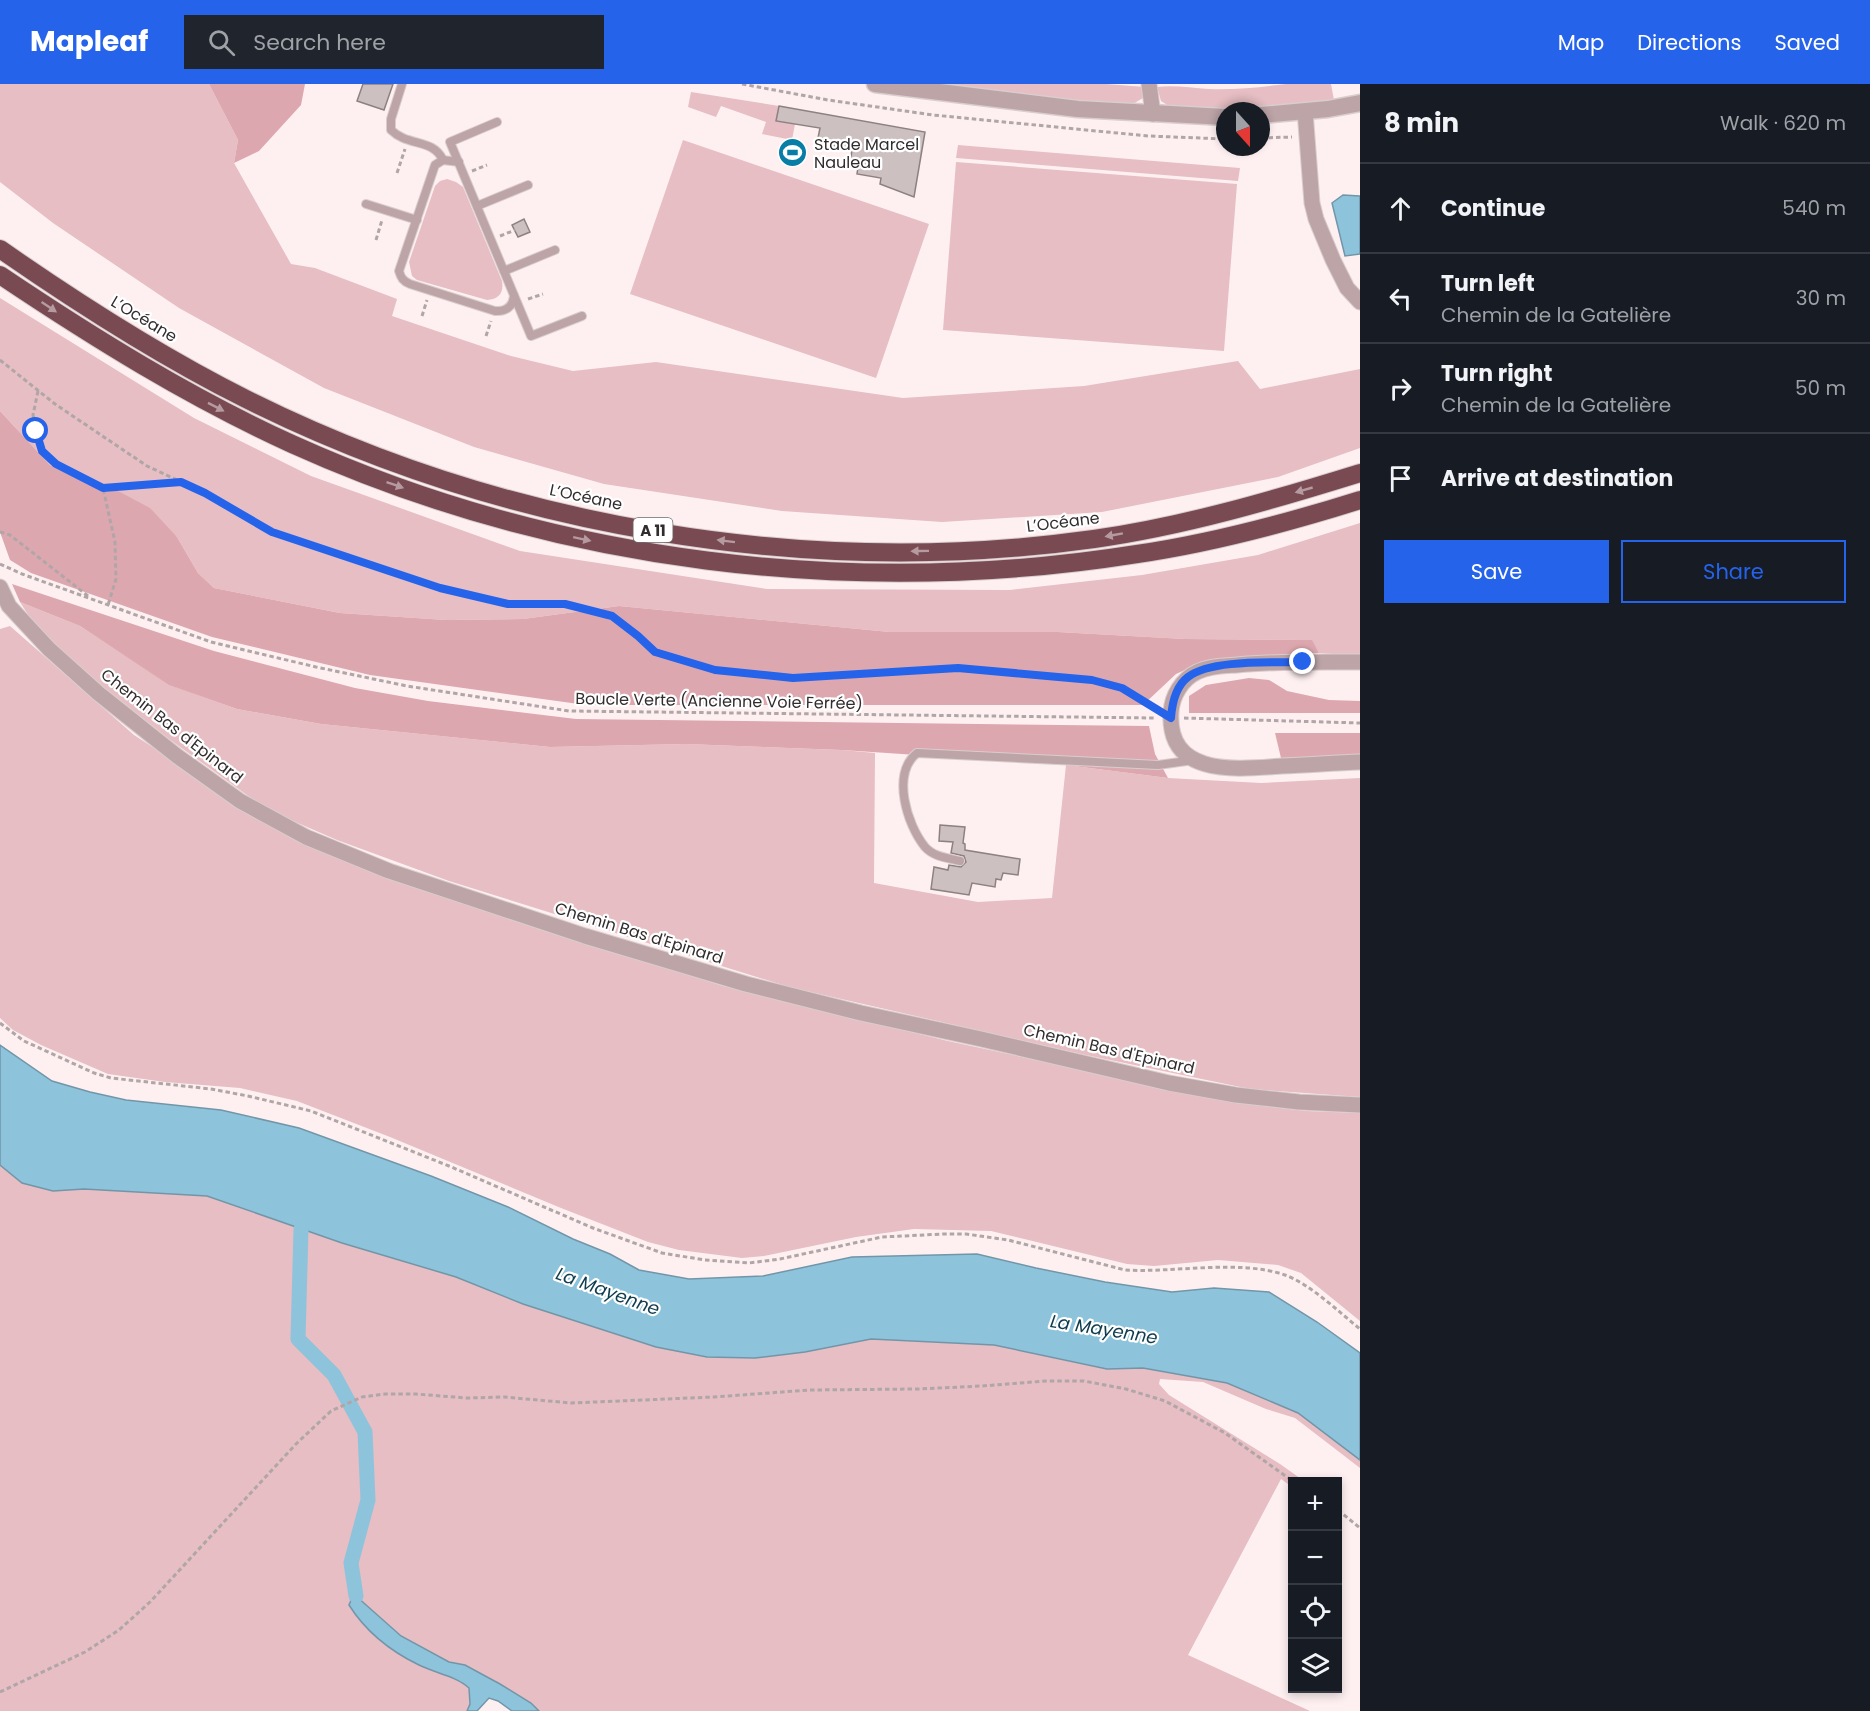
<!DOCTYPE html>
<meta charset="utf-8">
<style>
:root{--surface:#171b24;--page:#20242c;--text:#f1f3f6;--muted:#9ea1a6;--line:#363941;--accent:#2563eb}
body{margin:0;font-family:Poppins,sans-serif;background:var(--page);color:var(--text)}
.controls{position:absolute;right:18px;bottom:18px;display:grid;overflow:hidden;border-radius:0px;box-shadow:0 3px 9px #0003}
.controls button{width:54px;height:54px;display:grid;place-items:center;padding:0;border:0;border-bottom:2px solid var(--line);background:var(--surface);color:var(--text);font:30px sans-serif}
.compass{position:absolute;left:1216px;top:18px;width:54px;height:54px;border-radius:50%;background:var(--surface);box-shadow:0 3px 9px #0003;rotate:159deg}
.stop{position:absolute;width:18px;height:18px;margin:-14px;border:4px solid #2563eb;border-radius:50%;background:#fff}
.stop.end{background:#2563eb;border-color:#fff;box-shadow:0 2px 6px #0008}
.list{margin:0;padding:0;list-style:none}
h2{display:flex;justify-content:space-between;align-items:center;height:78px;margin:0;padding:0 24px;font-size:26px}
h2 small{font-size:20px;font-weight:400;color:var(--muted)}
.list li{display:grid;grid-template-columns:39px 1fr auto;gap:18px;align-items:center;box-sizing:border-box;height:90px;padding:0 24px;border-top:2px solid var(--line)}
.list b{display:block;font-size:22px;white-space:nowrap}
.list p{margin:0;font-size:20px;white-space:nowrap;color:var(--muted)}
.list em{font-size:20px;font-style:normal;color:var(--muted)}
.actions{display:flex;gap:12px;padding:18px 24px}
.actions a{flex:1;padding:14px 0;border:2px solid var(--accent);border-radius:0px;text-align:center;font-size:21px;color:var(--accent)}
.actions .main{background:var(--accent);color:#fff}
.icon{flex:none;width:33px;height:33px;fill:none;stroke:currentColor;stroke-width:2;stroke-linecap:round;stroke-linejoin:round}
.map{position:relative;flex:none;width:1360px;height:1627px;overflow:hidden}
header{display:flex;align-items:center;gap:36px;box-sizing:border-box;height:84px;padding:0 30px;background:var(--accent);color:#fff}
header strong{font-size:28px}
nav{display:flex;gap:33px;margin-inline-start:auto;font-size:21px}
.search{width:420px;height:54px;background:var(--page);display:flex;align-items:center;gap:15px;box-sizing:border-box;padding:0 21px;border-radius:0px;color:var(--muted);font-size:22px}
main{display:flex}
aside{flex:1;background:var(--surface)}
.map>svg:first-child{display:block}
.green{fill:#e6bec3}
.forest{fill:#dda7af}
.water{fill:#8ec3dc;stroke:#7296a8;stroke-width:1.5}
.lines{fill:none;stroke-linecap:round;stroke-linejoin:round}
.canal{stroke:#8ec3dc;stroke-width:15}
.building{fill:#cdc0c1;stroke:#8d8182;stroke-width:1.5}
.service-casing{stroke:#d9cdce;stroke-width:10}
.minor-casing{stroke:#d9cdce;stroke-width:17}
.tertiary-casing{stroke:#d9cdce;stroke-width:19}
.motorway-casing{stroke:#d9cdce;stroke-width:20}
.path{stroke:#b1a6a7;stroke-width:3;stroke-dasharray:4.5 3;stroke-linecap:butt}
.service{stroke:#bca4a7;stroke-width:8}
.minor{stroke:#bca4a7;stroke-width:15}
.tertiary{stroke:#bca4a7;stroke-width:16}
.motorway{stroke:#794a52;stroke-width:18}
.oneway{fill:#b59ba0}
.route{stroke:#2563eb;stroke-width:8}
.labels{text-anchor:middle;dominant-baseline:central;stroke-width:4.5;stroke-linejoin:round;paint-order:stroke}
.shield{fill:#fff;stroke:#6f6b6c;stroke-width:1.5}
.shield-label{font-size:15px;font-weight:bold;fill:#312c2d}
.poi-label{font-size:16px;fill:#312c2d;stroke:#fff;text-anchor:start}
.street-label{font-size:16px;fill:#312c2d;stroke:#fff}
.water-label{font-size:18px;font-style:italic;fill:#0f3c4e;stroke:#fff}
</style>
<header>
<strong>Mapleaf</strong>
<div class="search"><svg class="icon" aria-label="search" viewBox="0 0 24 24"><circle cx="10" cy="10" r="6"/><path d="M15 15l6 6"/></svg>Search here</div>
<nav><a>Map</a><a>Directions</a><a>Saved</a></nav>
</header>
<main>
<div class="map">
<svg width="1360" height="1627" viewBox="0 0 1360 1627">
<rect width="100%" height="100%" fill="#fef0f1"/>
<g class="green">
<path d="M0,0H209L238,56L234,79L291,180L315,184L397,215L392,232L511,272L573,287L656,278L903,314L1084,302L1238,277L1260,305L1360,285V364L1278,393L1102,428L942,438L782,427L604,400L474,363L324,304L179,224L53,139L0,98Z"/>
<path d="M935,0H1106L1145,3L1143,14L1131,21L1124,22Z"/>
<path d="M1286,0H1331L1334,16L1235,26L1172,24L1161,17L1157,3C1175,1 1191,4 1209,5C1235,6 1261,3 1286,0Z"/>
<path d="M691,8L779,22L776,37L795,40L792,56L762,50L766,38L721,22L716,33L688,23Z"/>
<path d="M683,56L929,140L876,294L630,210Z"/>
<path d="M958,61L1240,84L1238,97L956,74Z"/>
<path d="M956,78L1237,100L1224,267L943,246Z"/>
<path d="M447,95L456,98L463,103L502,197C504,209 499,215 487,216L417,196L412,192L409,178L435,102L440,97Z"/>
<path d="M0,214L194,334L311,392L520,467L767,505L1010,506L1142,491L1258,471L1360,439V572L1319,569L1311,556L1185,555L1058,548H890L619,522L523,535L446,536L340,529L214,504L198,489L177,453L118,407L50,381L0,327Z"/>
<path d="M20,518L80,542L170,601L237,625L321,640L550,663L686,660L842,666L875,669L874,799L978,818L1052,814L1066,681L1168,694L1261,699L1360,694V1013L1250,1005L1086,971L789,903L449,797L337,756L268,726L169,655L100,601L37,545Z"/>
<path d="M10,542L134,651L270,740L464,819L723,902L948,957L1231,1018L1306,1027L1360,1029V1237L1301,1189L1278,1181L1218,1176L1154,1182L1127,1180L991,1147L914,1145L856,1153L764,1172L742,1174L679,1166L648,1158L561,1124L390,1053L297,1017L240,1004L165,998L108,990L41,961L13,946L0,934V545Z"/>
<path d="M0,1081L22,1099L53,1107L84,1105L207,1112L342,1159L456,1193L523,1220L656,1263L706,1273L755,1274L805,1268L871,1255L994,1261L1107,1285L1143,1284L1227,1299L1298,1329L1360,1376V1384L1295,1334L1266,1325L1203,1298L1160,1295L1159,1300L1169,1311L1280,1380L1304,1397L1292,1398V1403L1281,1395L1188,1571L1310,1627H539L531,1619L500,1600L465,1581L449,1578L401,1552L356,1512L349,1521C366,1548 390,1567 419,1581C435,1589 456,1592 469,1604L470,1620L467,1627H0Z"/>
</g>
<g class="forest">
<path d="M209,0H305L301,21L259,67L234,79L238,56Z"/>
<path d="M0,327L50,381L118,407L150,424L177,453L198,489L214,504L340,529L446,536L523,535L619,522L890,548H1058L1185,555L1312,556L1319,569L1207,576L1176,590L1143,621H586L370,591L212,553L31,489L10,476L0,448Z"/>
<path d="M12,500L214,567L355,604L428,617L576,635L1149,642L1155,670L1168,694L1066,681L842,666L686,660L550,663L321,640L237,625L169,601L80,542L20,518Z"/>
<path d="M1249,594L1269,596L1287,607L1329,616L1360,617V629H1189V612L1206,601Z"/>
<path d="M1275,649H1360V672L1281,674Z"/>
</g>
<g class="water">
<path d="M1343,111L1360,112V170L1345,172L1332,119Z"/>
<path d="M0,961L52,997L90,1008L126,1016L221,1026L299,1044L431,1092L508,1123L573,1155L610,1170L639,1186L689,1195L763,1192L852,1173L977,1170L1036,1184L1105,1198L1172,1208L1214,1204L1269,1208L1317,1238L1360,1269V1376L1298,1329L1227,1299L1143,1284L1107,1285L994,1261L871,1255L805,1268L755,1274L707,1273L656,1263L523,1220L456,1193L342,1159L207,1112L84,1105L53,1107L22,1099L0,1081Z"/>
<path d="M356,1512L401,1552L449,1578L465,1581L500,1600L531,1619L539,1627H512L498,1617L489,1614L477,1627H467L470,1620L469,1604C456,1592 435,1589 419,1581C390,1567 366,1548 349,1521L352,1514Z"/>
</g>
<g class="lines">
<path class="canal" d="M301,1145L298,1255L334,1291L365,1348L368,1416L351,1479L356,1512"/>
</g>
<g class="building">
<path d="M363,0H393L384,26L357,17Z"/>
<path d="M779,22L925,48L914,113L880,100L881,94L857,90L858,83L850,82L852,65L817,59L820,44L776,37Z"/>
<path d="M524,135L530,148L518,153L512,141Z"/>
<path d="M940,741L965,743L963,759L965,760V766L1020,775L1018,791L1003,789L1001,796L996,795L995,803L972,799L969,811L931,805L934,783L948,786L949,781L961,783L966,778L964,772L951,769L953,758L939,757Z"/>
</g>
<g class="lines">
<defs>
<g id="service">
<path d="M402,0L391,35V46C408,63 433,54 443,76"/>
<path d="M497,38L450,58L531,252L582,232"/>
<path d="M459,78L443,76L435,81L399,187C401,194 403,197 410,200L495,227C506,228 513,222 514,212"/>
<path d="M366,120L417,136"/>
<path d="M477,122L528,101"/>
<path d="M504,187L555,166"/>
<path d="M960,777C948,774 934,773 925,763C907,741 891,690 917,669L1158,681L1194,676"/>
</g>
<g id="minor">
<path d="M1149,0L1153,30"/>
<path d="M1305,27L1312,119L1316,135L1333,176L1347,204L1360,218"/>
<path d="M0,503L9,522L49,565L98,609L177,672L240,717L306,753L389,787L585,852L746,900L861,929L981,955L1169,999L1236,1011L1299,1018L1360,1021"/>
<path d="M1360,578C1319,578 1278,577 1237,581C1223,582 1209,582 1197,588C1182,595 1172,612 1171,628C1167,694 1238,685 1282,682C1308,681 1334,679 1360,678"/>
</g>
<g id="tertiary">
<path d="M875,0L1078,25L1225,33"/>
<path d="M1261,31L1328,25L1360,19"/>
</g>
<g id="motorway">
<path d="M0,165C79,220 160,272 246,315C504,444 809,495 1094,455C1185,442 1273,416 1360,389"/>
<path d="M0,191C94,254 189,313 292,360C555,479 853,515 1137,470C1212,459 1287,439 1360,416"/>
</g>
</defs>
<use href="#service" class="service-casing"/>
<use href="#minor" class="minor-casing"/>
<use href="#tertiary" class="tertiary-casing"/>
<use href="#motorway" class="motorway-casing"/>
<g class="path">
<path d="M742,0L828,16L933,31L1148,52L1225,55"/>
<path d="M1261,54L1292,53"/>
<path d="M472,87L487,81"/>
<path d="M397,89L405,65"/>
<path d="M500,152L515,146"/>
<path d="M376,156L382,136"/>
<path d="M528,215L543,210"/>
<path d="M422,232L427,216"/>
<path d="M486,252L491,237"/>
<path d="M0,276L55,320L147,382L205,409L272,449L440,504L508,521L565,520L612,532L638,552L655,568L715,586L793,594L958,584L1092,596L1122,604L1158,627"/>
<path d="M38,307L33,331L42,367L56,380L103,404L115,458L116,495L108,521"/>
<path d="M103,404L179,398"/>
<path d="M0,448L10,451L88,512"/>
<path d="M0,480L22,490L211,558L316,583L407,602L569,627L1156,634"/>
<path d="M1184,634L1360,639"/>
<path d="M0,939L24,957L94,989L111,994L211,1005L248,1012L311,1027L449,1082L593,1144L662,1169L705,1176L749,1179L780,1175L882,1153L943,1150H966L1008,1156L1125,1186C1174,1189 1239,1175 1285,1191C1310,1200 1339,1228 1360,1245"/>
<path d="M1338,1426L1360,1444"/>
<path d="M0,1608L85,1568L119,1546L150,1518L296,1360L331,1327L362,1313L385,1310H416L467,1314L504,1313L571,1319L714,1313L809,1306L918,1305L982,1302L1046,1297H1084L1126,1305L1165,1317L1225,1349L1294,1398"/>
</g>
<use href="#service" class="service"/>
<use href="#minor" class="minor"/>
<use href="#tertiary" class="tertiary"/>
<use href="#motorway" class="motorway"/>
</g>
<defs><path id="oneway-solid" d="M-6-.8H1V-3.2L6.5 0L1 3.2V.8H-6Z" transform="scale(1.5)"/></defs>
<g class="oneway">
<use href="#oneway-solid" transform="translate(49 223) rotate(34)"/>
<use href="#oneway-solid" transform="translate(216 323) rotate(27)"/>
<use href="#oneway-solid" transform="translate(395 401) rotate(19)"/>
<use href="#oneway-solid" transform="translate(1304 406) rotate(164)"/>
<use href="#oneway-solid" transform="translate(1114 451) rotate(170)"/>
<use href="#oneway-solid" transform="translate(582 455) rotate(12)"/>
<use href="#oneway-solid" transform="translate(726 457) rotate(-173)"/>
<use href="#oneway-solid" transform="translate(920 467) rotate(179)"/>
</g>
<g class="lines">
<path class="route" d="M36,347L42,367L56,380L103,404L181,398L205,409L272,448L440,504L508,520H565L612,532L638,552L655,568L715,586L793,594L958,584L1092,596L1122,604L1171,634C1172,620 1176,602 1188,593C1211,575 1274,579 1303,578"/>
</g>
<defs>
<symbol id="stadium-disc" viewBox="-11 -11 22 22"><circle r="9.5" fill="#087da5" stroke="#fff"/><path d="M0-5a6.5 5 0 1 0 0 10a6.5 5 0 1 0 0-10ZM-3.5-1.8h7v3.6h-7Z" fill="#fff"/></symbol>
</defs>
<g fill-rule="evenodd">
<use href="#stadium-disc" x="776" y="52" width="33" height="33"/>
</g>
<g class="labels">
<rect class="shield" x="633.5" y="434" width="39" height="24" rx="4.5"/>
<g class="shield-label">
<text x="653" y="446">A 11</text>
</g>
<g class="poi-label">
<text x="814" y="60">Stade Marcel<tspan x="814" dy="18">Nauleau</tspan></text>
</g>
<g class="street-label">
<text transform="translate(144 235) rotate(31)">L’Océane</text>
<text transform="translate(586 413) rotate(12)">L’Océane</text>
<text transform="translate(1063 438) rotate(-7)">L’Océane</text>
<text transform="translate(719 617) rotate(1)">Boucle Verte (Ancienne Voie Ferrée)</text>
<text transform="translate(172 642) rotate(38)">Chemin Bas d'Epinard</text>
<text transform="translate(639 849) rotate(17)">Chemin Bas d'Epinard</text>
<text transform="translate(1109 965) rotate(13)">Chemin Bas d'Epinard</text>
</g>
<g class="water-label">
<text transform="translate(608 1207) rotate(20)">La Mayenne</text>
<text transform="translate(1104 1245) rotate(9)">La Mayenne</text>
</g>
</g>
</svg>
<div class="controls">
<button>+</button>
<button>−</button>
<button><svg class="icon" aria-label="locate" viewBox="0 0 24 24"><circle cx="12" cy="12" r="6"/><path d="M12 2v4M12 18v4M2 12h4M18 12h4"/></svg></button>
<button><svg class="icon" aria-label="layers" viewBox="0 0 24 24"><path d="M12 4l9 5-9 5-9-5zM3 14l9 5 9-5"/></svg></button>
</div>
<svg class="compass" viewBox="-18 -18 36 36"><path d="M0-13l5 13h-10z" fill="#e53935"/><path d="M0 13l5-13h-10z" fill="#9ea1a6"/></svg>
<div class="stop" style="left:36px;top:347px"></div>
<div class="stop end" style="left:1303px;top:578px"></div>
</div>
<aside>
<h2>8 min<small>Walk · 620 m</small></h2>
<ul class="list">
<li><svg class="icon" aria-label="ahead" viewBox="0 0 24 24"><path d="M12 20V5M6 11l6-6 6 6"/></svg><div><b>Continue</b></div><em>540 m</em></li>
<li><svg class="icon" aria-label="left" viewBox="0 0 24 24"><path d="M17 20v-9H6M10 6l-5 5 5 5"/></svg><div><b>Turn left</b><p>Chemin de la Gatelière</p></div><em>30 m</em></li>
<li><svg class="icon" aria-label="right" viewBox="0 0 24 24"><path d="M7 20v-9h11M14 6l5 5-5 5"/></svg><div><b>Turn right</b><p>Chemin de la Gatelière</p></div><em>50 m</em></li>
<li><svg class="icon" aria-label="arrive" viewBox="0 0 24 24"><path d="M6 21V4h12l-3 4 3 4H6"/></svg><div><b>Arrive at destination</b></div></li>
</ul>
<div class="actions"><a class="main">Save</a><a>Share</a></div>
</aside>
</main>
